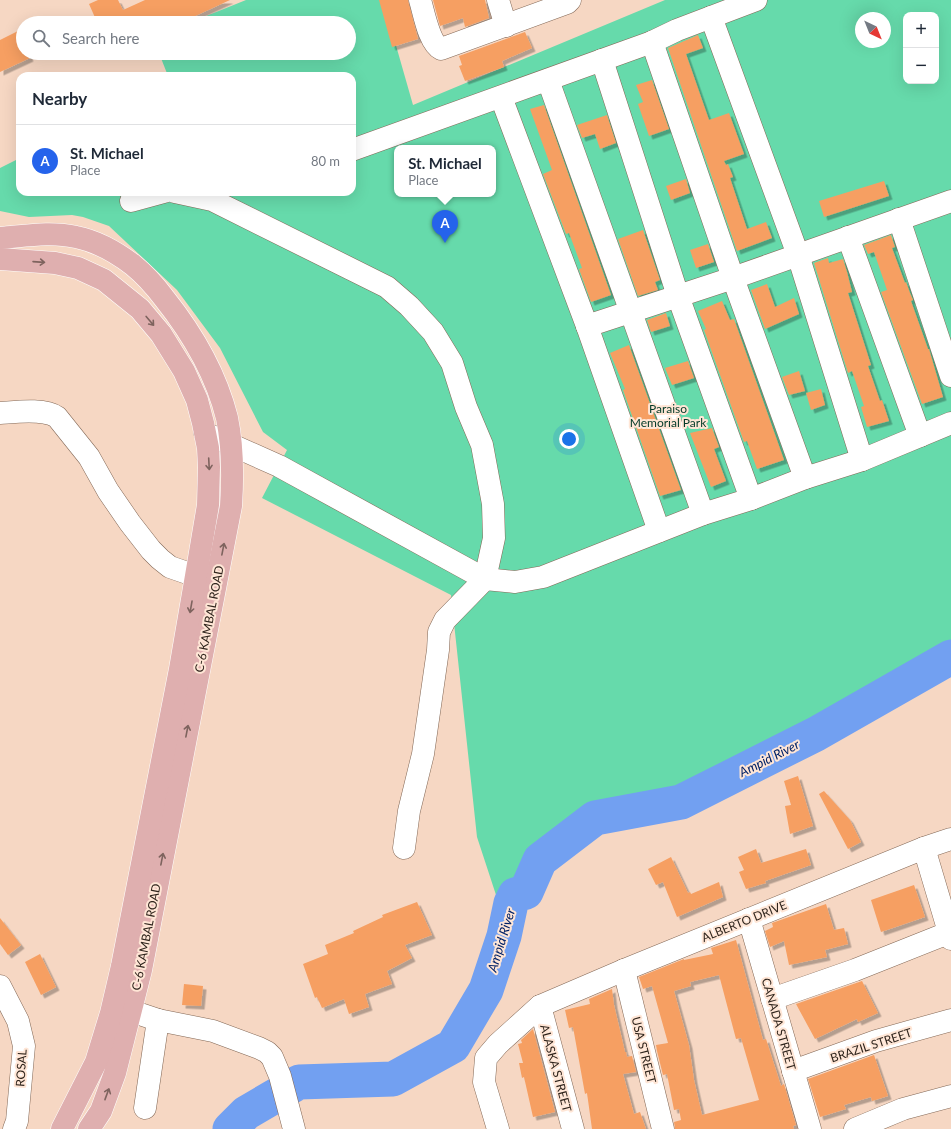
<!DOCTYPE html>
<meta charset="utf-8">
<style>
:root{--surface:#fff;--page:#f6f6f7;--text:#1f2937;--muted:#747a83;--line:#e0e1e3;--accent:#2563eb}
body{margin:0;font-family:Lato,sans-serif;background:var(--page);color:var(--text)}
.controls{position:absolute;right:12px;top:12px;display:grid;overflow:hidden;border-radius:8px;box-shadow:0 4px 16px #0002}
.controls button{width:36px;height:36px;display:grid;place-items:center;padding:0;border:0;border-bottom:1px solid var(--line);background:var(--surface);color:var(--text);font:20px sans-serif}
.compass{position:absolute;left:855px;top:12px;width:36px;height:36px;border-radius:50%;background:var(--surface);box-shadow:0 4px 16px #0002;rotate:137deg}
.you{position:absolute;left:569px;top:439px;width:14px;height:14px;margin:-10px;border:3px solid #fff;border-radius:50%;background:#1a73e8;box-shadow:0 0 0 6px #1a73e833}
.badge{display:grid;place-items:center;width:26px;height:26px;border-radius:50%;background:var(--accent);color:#fff;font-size:13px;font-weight:700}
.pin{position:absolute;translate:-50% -33px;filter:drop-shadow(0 1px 2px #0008)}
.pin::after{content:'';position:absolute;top:21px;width:14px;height:12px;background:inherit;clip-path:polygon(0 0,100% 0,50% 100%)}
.popup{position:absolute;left:394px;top:145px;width:102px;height:52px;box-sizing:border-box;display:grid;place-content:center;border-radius:8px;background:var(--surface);filter:drop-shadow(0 1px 3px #0005);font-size:13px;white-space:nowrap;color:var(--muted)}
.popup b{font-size:15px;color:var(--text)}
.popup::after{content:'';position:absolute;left:50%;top:100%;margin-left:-8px;border:8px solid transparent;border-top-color:var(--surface)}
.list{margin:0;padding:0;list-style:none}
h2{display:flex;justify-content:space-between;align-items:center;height:52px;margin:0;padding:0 16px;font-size:17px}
h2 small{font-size:13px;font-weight:400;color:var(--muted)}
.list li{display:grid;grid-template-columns:26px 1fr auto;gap:12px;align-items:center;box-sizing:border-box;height:72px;padding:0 16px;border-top:1px solid var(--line)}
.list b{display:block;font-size:15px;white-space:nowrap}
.list p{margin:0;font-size:13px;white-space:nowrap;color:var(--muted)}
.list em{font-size:13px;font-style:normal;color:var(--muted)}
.icon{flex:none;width:22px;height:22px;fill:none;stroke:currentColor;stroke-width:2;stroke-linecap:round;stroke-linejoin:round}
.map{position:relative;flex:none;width:951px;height:1129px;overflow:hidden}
.search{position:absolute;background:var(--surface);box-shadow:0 4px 16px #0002;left:16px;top:16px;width:340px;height:44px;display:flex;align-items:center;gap:10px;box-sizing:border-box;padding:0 14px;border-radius:22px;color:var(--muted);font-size:15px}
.panel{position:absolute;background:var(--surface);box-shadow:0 4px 16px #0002;left:16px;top:72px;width:340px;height:124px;border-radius:12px}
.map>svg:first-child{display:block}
.green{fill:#66daab;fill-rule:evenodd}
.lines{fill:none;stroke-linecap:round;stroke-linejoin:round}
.river{stroke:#72a0f1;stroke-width:35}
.building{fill:#f69f62;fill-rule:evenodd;filter:url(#shadow)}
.minor-casing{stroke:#836856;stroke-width:23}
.major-casing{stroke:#fff;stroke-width:23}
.minor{stroke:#fff;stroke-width:22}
.major{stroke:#dfafaf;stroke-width:22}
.oneway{stroke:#7e635e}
.labels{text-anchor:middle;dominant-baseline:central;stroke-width:4;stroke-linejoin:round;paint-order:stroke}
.park-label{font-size:12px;fill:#033a28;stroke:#ffe6d6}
.street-label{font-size:12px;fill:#2f241c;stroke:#ffe6d6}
.water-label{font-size:13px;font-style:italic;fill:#002166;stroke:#ffe6d6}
</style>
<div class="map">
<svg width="951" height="1129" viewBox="0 0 951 1129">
<defs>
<filter id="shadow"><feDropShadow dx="3.5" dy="3.5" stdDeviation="0" flood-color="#0004"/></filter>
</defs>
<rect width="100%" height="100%" fill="#f6d7c3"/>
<path class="green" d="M246,0H383L413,105L665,0H951V657L816,734L681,802L595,818L540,860L526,892L497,898L477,837L451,595L262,498L287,450L263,432L220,348L177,290L109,226L83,217L72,215L29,217L0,211V168L20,158V192H352V76H168L159,53H349V23H189ZM906,15H936V81H906ZM861,18H885V42H861ZM397,148H493V194H397Z"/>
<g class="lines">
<path class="river" d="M230,1129L246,1113L299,1082L393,1079L453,1046L486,990L504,936L511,903L515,895L526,892L540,860L595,818L681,802L816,734L951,657"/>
</g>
<g class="building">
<path d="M98,0H118L123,10L145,0H230L180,23H163L160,16L145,23H95L97,22L89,4Z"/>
<path d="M379,0H408L418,39L392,47Z"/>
<path d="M433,0H485L489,18L465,27L463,18L440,26Z"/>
<path d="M18,31L23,42V53H28L30,58L0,72V40Z"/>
<path d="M525,32L532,48L502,61L504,67L465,81L459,66L462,65L459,56Z"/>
<path d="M698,35L703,48L686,54L709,120L729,113L744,154L724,161L726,165L728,164L733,177L730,178L747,229L766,222L772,238L737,251L668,48Z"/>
<path d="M652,80L669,129L649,136L638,104L643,102L636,85Z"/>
<path d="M544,105L611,295L591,302L579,269L582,268L569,233L566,234L543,174L552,170L530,109Z"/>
<path d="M607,115L616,143L600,149L595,134L582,138L577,125Z"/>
<path d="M686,179L690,193L671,200L666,186Z"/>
<path d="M884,181L889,196L824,217L819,201Z"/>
<path d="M643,230L660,280L655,282L658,290L638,296L618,239Z"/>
<path d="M891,235L895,247L892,248L905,283L906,282L910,293L913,300L911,301L928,349H929L943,397L922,404L881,292L887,290L874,252L868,254L864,245Z"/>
<path d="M708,244L714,262L696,268L690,250Z"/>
<path d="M828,258L829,263L843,259L847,272L852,292L848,293L871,365L868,366L880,401L882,400L889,421L867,427L861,407L864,406L852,371L848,373L814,263Z"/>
<path d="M767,284L775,307L794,298L799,314L765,329L751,290Z"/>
<path d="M722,301L730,320L734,319L784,460L757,469L747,441L744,442L704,330L706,329L698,311Z"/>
<path d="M666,313L670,326L651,332L647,320Z"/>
<path d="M629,345L681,490L660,496L623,390L625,389L610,353Z"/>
<path d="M688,361L694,378L672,385L665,368Z"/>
<path d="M799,371L805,391L789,395L782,377Z"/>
<path d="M821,389L825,405L811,410L806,393Z"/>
<path d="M712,428L719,447L714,449L726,481L711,487L690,433Z"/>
<path d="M798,776L813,826L790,834L785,806L791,805L784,781Z"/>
<path d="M824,791L850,820L861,842L848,849L819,794Z"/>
<path d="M756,849L761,863L806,849L811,865L765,881L766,883L746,889L739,872L744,870L738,857Z"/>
<path d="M671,857L688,893L690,892L691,894L719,882L723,897L677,917L663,882L656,885L648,869Z"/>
<path d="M914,885L925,917L881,932L871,900Z"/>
<path d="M417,902L432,935L405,945L412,958L387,971L392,984L365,994L369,1007L349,1014L344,999L322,1008L317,997L315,998L303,964L328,954L325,945L354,933L353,931L383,917L382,915Z"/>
<path d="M826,904L834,930L844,928L848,944L825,950L827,957L789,965L784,941L770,947L765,931L773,927L772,923Z"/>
<path d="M0,918L21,945L8,955L0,944Z"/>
<path d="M736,940L763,1040L766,1039L781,1086L784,1084L796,1125L793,1126L794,1129H675L674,1122L681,1120L679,1109L674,1110L667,1074L663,1075L657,1051L656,1045L668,1043L652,986L643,989L639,977L684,959V960L713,954L711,948ZM719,975L736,1039L741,1038L759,1100L702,1115L694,1080L689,1045L674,991L691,986L690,982Z"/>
<path d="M40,954L56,987L41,995L25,962Z"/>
<path d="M862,981L878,1013L858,1022L857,1019L815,1039L796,1004Z"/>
<path d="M184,984L203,986L201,1006L182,1005Z"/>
<path d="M612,989L614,1005L625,1052H626L627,1057L632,1056L636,1072L623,1074L634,1114L640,1112L646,1129H592L587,1093L585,1094L573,1027L569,1028L565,1010L590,1004L589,999Z"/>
<path d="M533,1029L555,1112L533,1117L524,1077L522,1078L519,1063H523L518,1044L522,1043L521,1040Z"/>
<path d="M874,1055L888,1096L872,1101L871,1097L844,1105L846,1109L820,1117L808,1079Z"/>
</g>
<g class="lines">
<defs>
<g id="minor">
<path d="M420,0C424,13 429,43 441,49L567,3L570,0"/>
<path d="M498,0L506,26"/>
<path d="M711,17L798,255L862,460"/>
<path d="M652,42L733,278L805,478"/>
<path d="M602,60L678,296L751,499"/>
<path d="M548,80L703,514"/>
<path d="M501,97L587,326L659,531"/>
<path d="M352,150L652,42L677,30L756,0"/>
<path d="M175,192L212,200L387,287L409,306L433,332L452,363L466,407L482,445L493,504L494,538L485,579L445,620L439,632L438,650L423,754L409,811L404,848"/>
<path d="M131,201L164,192"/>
<path d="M899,219L951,376"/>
<path d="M848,237L920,436"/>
<path d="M587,326L733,278L951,201"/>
<path d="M0,413C16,412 44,408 57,417L89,457L108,491L130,523L151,550L160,559L170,567L196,576"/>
<path d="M205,433L279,466L485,579L515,582L543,577L703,514L751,499L805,478L862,460L951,423"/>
<path d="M924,848L951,939"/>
<path d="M749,919L810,1129"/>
<path d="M624,970L663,1129"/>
<path d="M0,986L18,1021L24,1046L17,1121L14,1129"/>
<path d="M772,999L855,970L948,933"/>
<path d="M540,1006L573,1129"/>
<path d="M131,1011L158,1020L213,1031L259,1048L267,1052L272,1057L280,1076L294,1129"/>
<path d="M793,1071L876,1041L951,1020"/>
<path d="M145,1108L158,1020"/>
<path d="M498,1129L484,1082L486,1058L498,1044L540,1006L624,970L924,848L951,839"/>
<path d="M855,1129L903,1109L951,1096"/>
</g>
<g id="major">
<path d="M0,238C25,236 51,231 76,237C96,241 116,252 133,265C144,274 155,286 164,298C192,333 216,374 227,418C233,447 233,476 231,506L141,970L115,1073L101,1111L89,1129"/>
<path d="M0,259L55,263L78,268L104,280L140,309L161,334L184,371L197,400L203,423L208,448L209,467L208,505L196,576L180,669L122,966L111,1013L96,1062L62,1129"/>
</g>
</defs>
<use href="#minor" class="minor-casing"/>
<use href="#major" class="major-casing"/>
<use href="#minor" class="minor"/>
<use href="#major" class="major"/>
</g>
<defs><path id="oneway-shaft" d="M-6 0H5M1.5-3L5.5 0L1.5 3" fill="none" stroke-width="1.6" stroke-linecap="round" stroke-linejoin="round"/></defs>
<g class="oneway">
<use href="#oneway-shaft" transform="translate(39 262) rotate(4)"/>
<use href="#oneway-shaft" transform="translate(150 321) rotate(50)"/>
<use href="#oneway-shaft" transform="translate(209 464) rotate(87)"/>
<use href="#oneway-shaft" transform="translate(223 549) rotate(-79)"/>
<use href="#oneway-shaft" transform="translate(191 607) rotate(100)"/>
<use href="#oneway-shaft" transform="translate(187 731) rotate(-79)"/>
<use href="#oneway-shaft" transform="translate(162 859) rotate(-79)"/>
<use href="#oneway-shaft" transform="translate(107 1094) rotate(-70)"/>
</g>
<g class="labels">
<g class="park-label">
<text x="668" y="408">Paraiso<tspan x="668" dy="14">Memorial Park</tspan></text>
</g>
<g class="street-label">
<text transform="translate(209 619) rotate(-79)">C-6 KAMBAL ROAD</text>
<text transform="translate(744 921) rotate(-22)">ALBERTO DRIVE</text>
<text transform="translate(146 937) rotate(-79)">C-6 KAMBAL ROAD</text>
<text transform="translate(779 1024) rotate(74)">CANADA STREET</text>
<text transform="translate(871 1045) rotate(-18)">BRAZIL STREET</text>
<text transform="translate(644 1050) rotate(76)">USA STREET</text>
<text transform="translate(21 1068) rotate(-86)">ROSAL</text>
<text transform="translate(556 1068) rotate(75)">ALASKA STREET</text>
</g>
<g class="water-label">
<text transform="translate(769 758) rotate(-27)">Ampid River</text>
<text transform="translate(501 940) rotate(-73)">Ampid River</text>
</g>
</g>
</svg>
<div class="controls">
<button>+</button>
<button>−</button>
</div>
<svg class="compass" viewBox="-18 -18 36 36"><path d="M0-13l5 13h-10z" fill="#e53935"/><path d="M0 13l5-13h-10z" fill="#747a83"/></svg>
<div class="you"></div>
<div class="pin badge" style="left:445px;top:243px">A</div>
<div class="popup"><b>St. Michael</b>Place</div>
<div class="search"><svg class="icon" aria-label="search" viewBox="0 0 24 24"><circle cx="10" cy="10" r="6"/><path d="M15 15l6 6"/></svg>Search here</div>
<section class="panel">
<h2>Nearby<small></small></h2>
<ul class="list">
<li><span class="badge">A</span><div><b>St. Michael</b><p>Place</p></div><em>80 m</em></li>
</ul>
</section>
</div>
